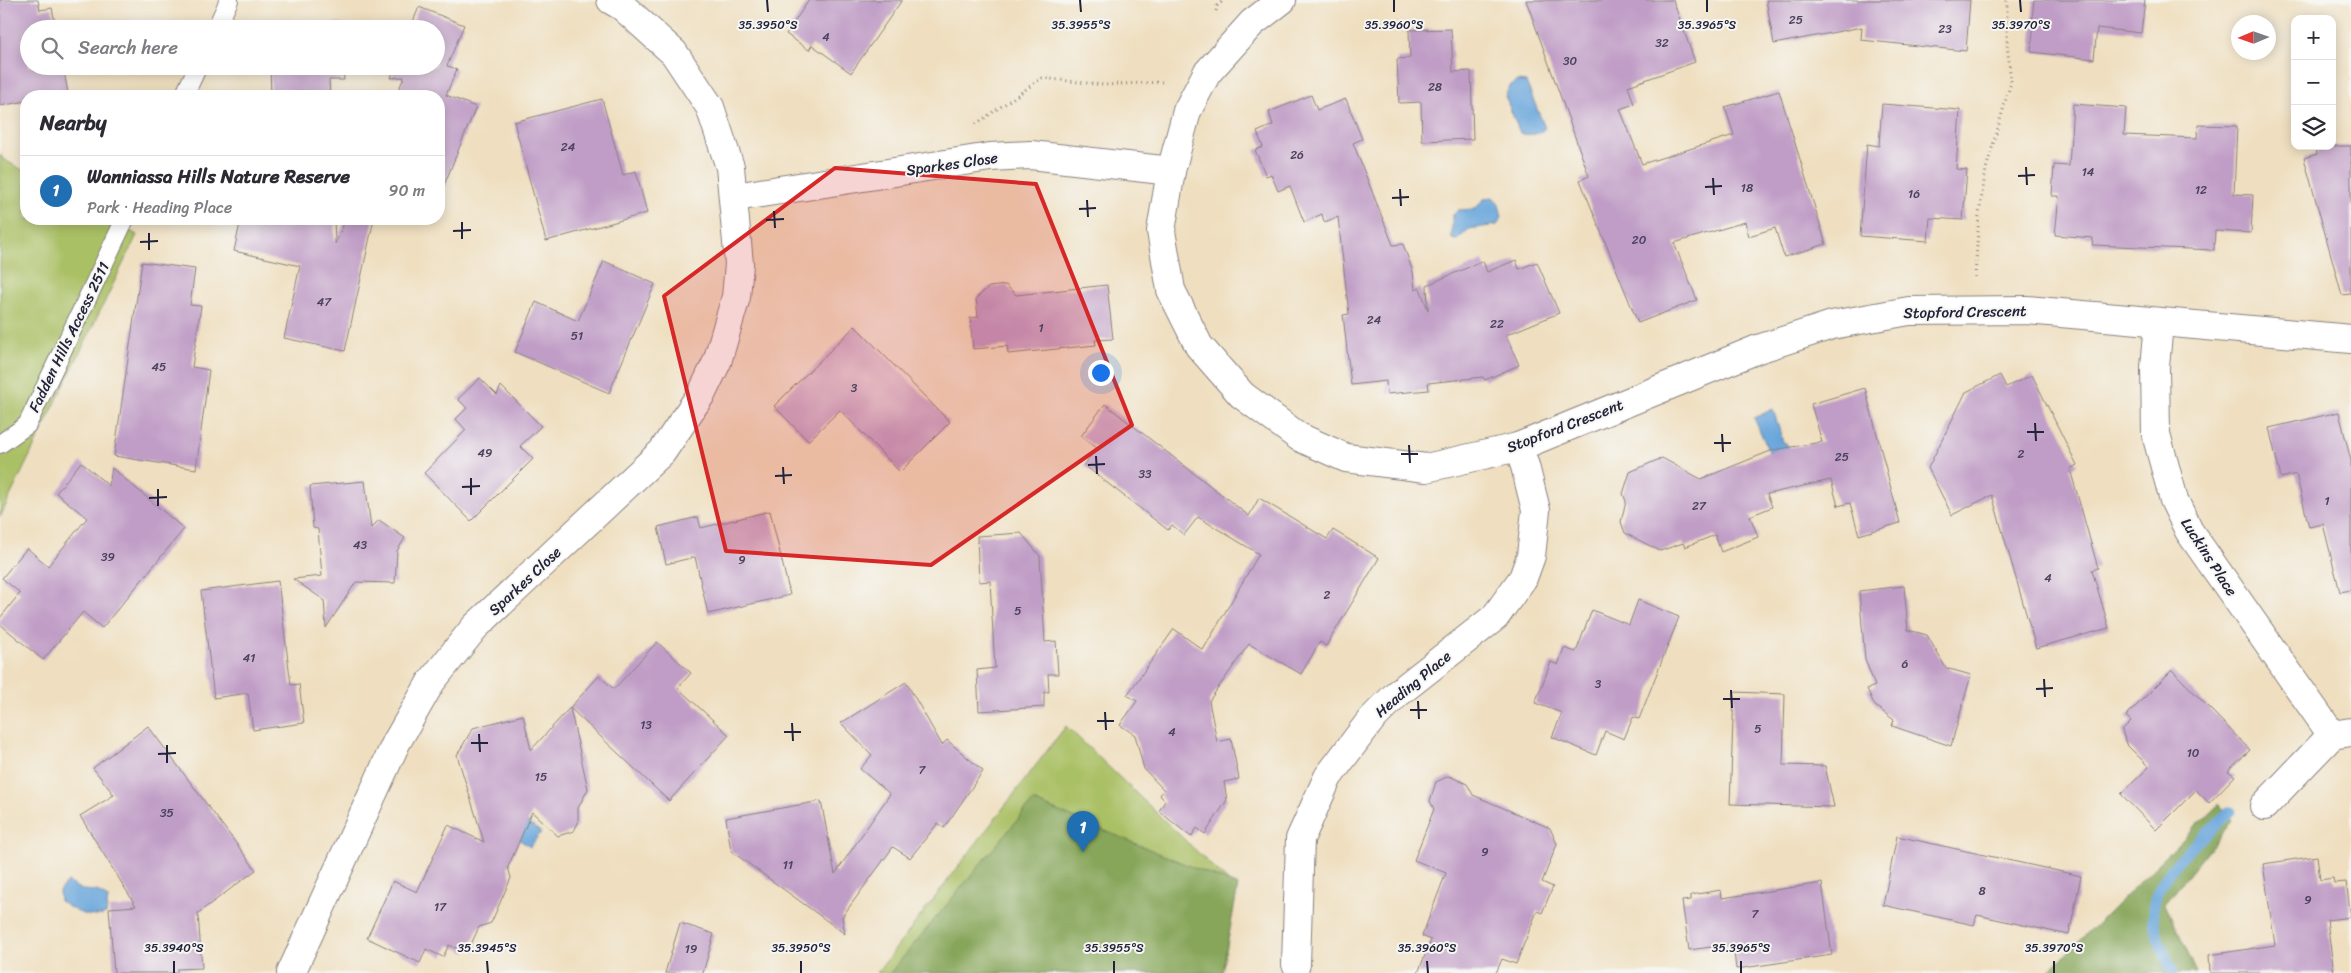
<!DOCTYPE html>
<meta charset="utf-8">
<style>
:root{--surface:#fff;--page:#f7f7f7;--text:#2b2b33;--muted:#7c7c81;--line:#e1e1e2;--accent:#1f6fb2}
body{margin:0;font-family:Sriracha,sans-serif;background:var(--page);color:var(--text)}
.controls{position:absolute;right:15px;top:15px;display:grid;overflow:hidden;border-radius:10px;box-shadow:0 2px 12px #0003}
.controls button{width:45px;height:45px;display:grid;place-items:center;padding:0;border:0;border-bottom:1px solid var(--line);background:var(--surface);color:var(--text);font:25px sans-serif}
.compass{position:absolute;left:2231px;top:15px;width:45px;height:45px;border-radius:50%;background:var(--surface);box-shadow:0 2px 12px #0003;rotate:268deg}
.you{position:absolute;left:1100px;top:372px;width:18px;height:18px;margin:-12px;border:4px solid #fff;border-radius:50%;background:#1a73e8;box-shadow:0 0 0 8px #1a73e833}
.badge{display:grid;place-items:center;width:32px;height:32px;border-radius:50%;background:var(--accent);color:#fff;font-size:16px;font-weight:700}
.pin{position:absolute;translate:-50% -41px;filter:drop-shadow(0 1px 2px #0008)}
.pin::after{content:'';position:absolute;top:26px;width:18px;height:15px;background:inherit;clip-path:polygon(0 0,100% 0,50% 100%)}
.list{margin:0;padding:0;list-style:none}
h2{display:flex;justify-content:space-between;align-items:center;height:65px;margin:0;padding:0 20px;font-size:21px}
h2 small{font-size:16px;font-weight:400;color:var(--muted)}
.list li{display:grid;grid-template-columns:32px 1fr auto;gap:15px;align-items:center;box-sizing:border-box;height:70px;padding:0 20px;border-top:1px solid var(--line)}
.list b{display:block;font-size:19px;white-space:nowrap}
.list p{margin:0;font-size:16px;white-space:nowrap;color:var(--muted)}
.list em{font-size:16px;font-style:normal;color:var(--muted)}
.icon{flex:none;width:28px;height:28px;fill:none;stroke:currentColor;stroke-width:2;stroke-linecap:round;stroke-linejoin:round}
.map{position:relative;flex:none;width:2351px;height:973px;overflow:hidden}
.search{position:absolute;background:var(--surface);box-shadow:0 2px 12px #0003;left:20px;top:20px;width:425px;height:55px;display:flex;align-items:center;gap:12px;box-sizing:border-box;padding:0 18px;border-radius:28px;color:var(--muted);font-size:19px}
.panel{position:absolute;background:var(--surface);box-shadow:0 2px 12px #0003;left:20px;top:90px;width:425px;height:135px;border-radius:20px}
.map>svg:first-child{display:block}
.green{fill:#aac065;stroke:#667150}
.forest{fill:#87a65a;stroke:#54644a}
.water{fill:#69a6db;stroke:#46648b}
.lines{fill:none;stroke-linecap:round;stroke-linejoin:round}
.stream{stroke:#69a6db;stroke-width:11}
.building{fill:#c09dc6}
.lane-casing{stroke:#88807e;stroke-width:20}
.street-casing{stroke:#88807e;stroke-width:30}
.path{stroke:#88807e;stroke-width:3;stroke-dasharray:1 4;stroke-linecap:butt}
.lane{stroke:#fff;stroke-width:18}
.street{stroke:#fff;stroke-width:28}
.marked{fill:#d62828;fill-opacity:0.2;stroke:#d62828;stroke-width:4;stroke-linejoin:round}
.ticks{fill:none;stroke:#22223b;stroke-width:2}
.labels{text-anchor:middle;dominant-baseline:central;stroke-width:4;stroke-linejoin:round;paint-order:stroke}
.number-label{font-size:12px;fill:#4a415e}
.street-label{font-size:15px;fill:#22223b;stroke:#f6f6f2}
.ticks-label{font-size:12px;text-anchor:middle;fill:#22223b;stroke:#f6f6f2;stroke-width:4;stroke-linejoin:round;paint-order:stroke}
</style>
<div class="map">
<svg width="2351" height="973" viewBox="0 0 2351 973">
<rect width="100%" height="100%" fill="#f6f6f2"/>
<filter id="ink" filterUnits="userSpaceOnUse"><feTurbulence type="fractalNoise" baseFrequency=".02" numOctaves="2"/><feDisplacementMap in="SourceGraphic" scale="10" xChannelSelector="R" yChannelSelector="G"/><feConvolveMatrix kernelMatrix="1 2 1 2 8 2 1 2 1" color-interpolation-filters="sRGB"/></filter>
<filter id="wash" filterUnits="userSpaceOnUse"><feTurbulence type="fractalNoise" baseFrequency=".0096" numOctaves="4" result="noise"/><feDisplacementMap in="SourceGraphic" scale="20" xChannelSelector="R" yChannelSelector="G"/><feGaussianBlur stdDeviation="1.12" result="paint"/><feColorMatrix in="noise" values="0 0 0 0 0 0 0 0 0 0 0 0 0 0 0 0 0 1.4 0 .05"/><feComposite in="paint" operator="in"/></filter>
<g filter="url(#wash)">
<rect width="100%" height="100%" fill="#efdfc0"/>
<g class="green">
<path d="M0,154L3,159L26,172V219H109L137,235L0,517Z"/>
<path d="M1066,726L1237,890L1209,973H877Z"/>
</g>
<g class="forest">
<path d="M1033,801L1238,886L1222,973H890Z"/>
<path d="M2219,804L2232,821L2165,904L2197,973H2047Z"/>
</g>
<g class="water">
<path d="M1517,81L1526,82L1545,128C1540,135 1528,136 1520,133L1505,96L1510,86Z"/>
<path d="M1493,197L1499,204L1502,217L1497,225L1469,229L1457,240L1452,239V216L1458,210L1475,209L1485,198Z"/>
<path d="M1773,409L1783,442L1786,443L1791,452L1773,460L1754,418Z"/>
<path d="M485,816H518L541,832L530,847Z"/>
<path d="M67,882L82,890L97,891L108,898L106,914C90,920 74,911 60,901L59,891Z"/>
</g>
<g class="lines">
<path class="stream" d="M2173,973C2165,954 2154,935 2153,914C2152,876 2204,836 2230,812"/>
</g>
<g id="blocks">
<g class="building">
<path d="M0,0H38L40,10L52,8L56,29H29V66H63L68,93L52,96H26V101L0,106Z"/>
<path d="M809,0H902L851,73L812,45L809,50L786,34Z"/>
<path d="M1526,0H1673L1695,62L1628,86L1634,104L1620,109L1642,164L1734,135L1725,107L1779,91L1826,244L1784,257L1775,228L1749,236L1745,222L1674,243L1697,300L1638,323L1580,180L1589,176Z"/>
<path d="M1766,0H1970L1966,51L1861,40L1862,27L1774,44Z"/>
<path d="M2034,0H2145L2141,33L2097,28L2094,59L2031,52L2034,20H2032Z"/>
<path d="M419,7L464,25L447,66L457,69L446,95L476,107L440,195L439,96H396L404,77L391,78L395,66H436V29H410Z"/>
<path d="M342,23V29H300V24Z"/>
<path d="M1451,29L1453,72L1471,71L1473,139L1422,141L1421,102L1399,103L1397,59L1410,58L1409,30Z"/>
<path d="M270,66H343L344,80H329L330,96H271Z"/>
<path d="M1311,95L1317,110L1346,99L1362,139L1353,143L1393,245L1403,244L1413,272L1415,290L1420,288L1428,310L1427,285L1483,261L1487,272L1516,260L1519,269L1537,262L1559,313L1506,335L1519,365L1485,380L1483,377L1428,383L1429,390L1387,394L1386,381L1351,385L1343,315L1349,314L1338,217L1324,222L1322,214L1304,222L1290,186L1278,191L1271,174L1266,176L1255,150L1263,147L1257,132L1273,125L1269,112Z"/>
<path d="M602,99L623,175L636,171L647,213L546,241L514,122Z"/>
<path d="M1882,104L1960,110L1956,169L1967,170L1963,220L1930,218L1928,241L1860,236L1867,144L1879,146Z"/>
<path d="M2073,104L2126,108L2124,135L2197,138L2198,125L2237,126L2234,194L2253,195L2251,233L2215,231L2214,250L2092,245L2093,238L2055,235L2059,196H2052L2054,165L2069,166Z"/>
<path d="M2315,146H2351V294L2342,295L2304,158L2317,154Z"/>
<path d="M241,219H334L335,244L346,219H374L345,351L284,338L300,266L234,251Z"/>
<path d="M604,261L655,284L609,393L515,352L536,302L578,321Z"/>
<path d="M142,262L195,269L190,305L201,306L192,367L209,370L196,469L114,456Z"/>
<path d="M1006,285L1016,295L1107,285L1113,339L1095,340L1096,345L1008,354L1007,346L973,349L970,318L978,317L976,298L989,287Z"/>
<path d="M855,326L950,422L900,472L840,410L808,441L774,406Z"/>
<path d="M2000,375L2006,387L2032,375L2077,465L2070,469L2098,568L2092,570L2109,628L2036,648L1992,495L1952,515L1928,468L1966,392Z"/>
<path d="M480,378L497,395L501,386L541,426L520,446L533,459L471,521L424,473L466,430L456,419L467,408L458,399Z"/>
<path d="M1865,388L1900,523L1859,535L1850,503L1838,506L1831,480L1767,494L1772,507L1750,516L1758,537L1721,552L1715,535L1685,547L1683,543L1660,551L1625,533L1621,522L1626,501L1623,494L1630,472L1662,458L1701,479L1773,450L1822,442L1811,404Z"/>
<path d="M1105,404L1249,516L1259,498L1327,539L1333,530L1379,558L1326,646L1320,642L1301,674L1249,644L1209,701L1217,742L1231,739L1239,779L1224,782L1227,800L1205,834L1197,828L1191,837L1159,811L1165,801L1160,795L1164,790L1144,769L1135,735L1120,725L1137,701L1127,695L1174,629L1203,650L1259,554L1198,517L1184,535L1172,525L1168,530L1084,465L1097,448L1081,436Z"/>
<path d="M2339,412L2351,461V590L2340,592L2323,524L2309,527L2296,474L2281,478L2269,428Z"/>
<path d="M81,462L109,486L112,468L184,529L102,628L83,612L43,660L0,624V618L20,593L2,578L27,548L48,566L87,518L56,493Z"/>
<path d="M365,481L371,528L379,520L405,538L397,551L395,583L356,582L326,628L324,600L293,579L322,576L318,529L313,528L310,486Z"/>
<path d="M770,511L790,595L708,614L695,557L666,564L658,527L698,517L701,528Z"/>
<path d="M1021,533L1040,556L1045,642L1056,641L1058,674H1048L1049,692H1044V707L979,711L977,670L995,668L990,581L979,582L977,536Z"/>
<path d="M278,581L291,685L299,684L304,723L253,730L248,693L214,698L201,591Z"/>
<path d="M1904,586L1908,630L1927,635L1946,668L1971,675L1951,746L1892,726L1894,720L1875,706L1867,689L1875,686L1865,659L1859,591Z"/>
<path d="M1638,600L1679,617L1639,719L1633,717L1624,739L1605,731L1596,755L1552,737L1562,713L1535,703L1551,662L1558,665L1564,648L1576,652L1592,610L1629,625Z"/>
<path d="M657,642L691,673L678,688L729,735L669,801L570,708L588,789L578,808V823L574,831L558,836L532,812L508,867L511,878L491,923L479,927L467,953L449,945L443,957L426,949L420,963L367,938L393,881L417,892L448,825L484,842L457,755L473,728L523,715L531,750L599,676L614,689Z"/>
<path d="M2172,670L2250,750L2228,771L2235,776L2209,803L2196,790L2156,830L2121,794L2149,767L2126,744L2122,730L2131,721L2126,716Z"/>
<path d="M906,682L942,745L947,740L983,771L944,828L938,823L910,858L893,847L842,917L845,934L731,851L726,818L821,801L835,874L890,794L860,769L872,755L841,723Z"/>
<path d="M1734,692L1785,694L1783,765L1825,766L1834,807L1730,804Z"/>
<path d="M148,726L256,870L198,913L202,968L177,969V973H114L109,908L136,906L80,816L114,795L93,768Z"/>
<path d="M1449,776L1467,784L1473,795L1550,828L1557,844L1542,882L1553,887L1542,913L1537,911L1516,964L1502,959L1496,973H1418L1431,940L1422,936L1446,873L1414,860L1434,809L1430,801L1436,782Z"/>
<path d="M1897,836L2081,876L2069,935L1977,915L1974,925L1883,905Z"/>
<path d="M2317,856L2320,880L2333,878L2334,883L2346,882L2351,917L2327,920L2334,973H2210L2209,955L2275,945L2263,864Z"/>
<path d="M1822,883L1832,955L1736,969L1733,944L1689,950L1682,901L1691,900V895L1721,890L1722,898Z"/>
<path d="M680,923L714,934L703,973H665Z"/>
</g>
</g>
</g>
<g filter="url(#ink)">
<use href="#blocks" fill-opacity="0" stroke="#88807e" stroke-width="1"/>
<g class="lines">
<defs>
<g id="lane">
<path d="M216,29L229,0"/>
<path d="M184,96L198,66"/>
<path d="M0,444L27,425L125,219"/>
</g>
<g id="street">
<path d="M1282,0L1252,23L1207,73L1187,111L1171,171L1161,231L1171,290L1199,346L1242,395L1299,437L1346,458L1426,468L1518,447L1758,349L1832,325L1909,311L2027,310L2351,339"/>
<path d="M735,197L990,157L1031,155L1171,171"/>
<path d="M2159,323L2155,367L2156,434L2174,500L2189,531L2332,735L2351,732"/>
<path d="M2264,806L2332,735"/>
<path d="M1296,964L1300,839L1328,777L1371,720L1397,694L1495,617L1523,578L1531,556L1536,510L1525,466L1518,447"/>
<path d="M291,973L396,743L431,682L475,627L662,452L702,393L717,362L736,297L739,264L730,167L710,107L674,53L623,7L611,0"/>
</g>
</defs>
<use href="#lane" class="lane-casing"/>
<use href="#street" class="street-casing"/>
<g class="path">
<path d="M1216,11L1217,6L1224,0"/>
<path d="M976,124L1042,78L1104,85L1162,82"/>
<path d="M1975,277L1979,214L1986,169L2011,82L2007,43V0"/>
</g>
<use href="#lane" class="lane"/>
<use href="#street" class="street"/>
</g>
</g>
<path class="marked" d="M835,168L1036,184L1132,425L931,565L726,551L664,296Z"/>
<path class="ticks" d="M767,0L768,12M1080,0L1081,12M1394,0V12M1707,0V12M2020,0L2021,12M2026,167L2027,185M2018,176L2035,175M1713,178L1714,195M1705,187L1722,186M1400,189L1401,206M1392,198L1409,197M1087,200L1088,217M1079,209L1096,208M774,211L775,228M766,220L784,219M462,222V239M453,231L471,230M149,233V250M140,242L158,241M2035,423L2036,441M2027,432H2044M1722,434L1723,452M1714,443H1731M1409,445L1410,463M1401,454H1418M1096,456L1097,474M1088,465L1105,464M783,467L784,484M775,476L792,475M471,478V495M462,487L480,486M158,489V506M149,498L167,497M2044,679L2045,697M2036,689L2053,688M1731,690L1732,708M1723,699H1740M1418,701L1419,719M1410,710H1427M1105,712L1106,730M1097,721H1114M792,723L793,741M784,732H801M479,734L480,752M471,743H488M167,745V763M158,754L176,753M174,961V973M487,961L488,973M801,961V973M1114,961V973M1427,961L1428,973M1741,961V973M2054,961V973"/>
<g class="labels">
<g class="number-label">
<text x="1796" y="20">25</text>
<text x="1945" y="29">23</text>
<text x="826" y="37">4</text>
<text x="1662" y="43">32</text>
<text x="1570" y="61">30</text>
<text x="1435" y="87">28</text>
<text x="568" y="147">24</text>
<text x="1297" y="155">26</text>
<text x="2088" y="172">14</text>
<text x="1747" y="188">18</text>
<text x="2201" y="190">12</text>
<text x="1914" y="194">16</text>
<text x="1639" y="240">20</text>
<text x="324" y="302">47</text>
<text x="1374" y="320">24</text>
<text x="1497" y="324">22</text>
<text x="1041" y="328">1</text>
<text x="577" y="336">51</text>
<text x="159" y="367">45</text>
<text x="854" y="388">3</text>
<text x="485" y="453">49</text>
<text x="2021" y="454">2</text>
<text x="1842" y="457">25</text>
<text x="1145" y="474">33</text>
<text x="2327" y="501">1</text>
<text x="1699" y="506">27</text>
<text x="360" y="545">43</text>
<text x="108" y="557">39</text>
<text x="742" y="560">9</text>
<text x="2048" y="578">4</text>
<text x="1327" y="595">2</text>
<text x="1018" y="611">5</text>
<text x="249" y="658">41</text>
<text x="1905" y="664">6</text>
<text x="1598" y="684">3</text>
<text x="646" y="725">13</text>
<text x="1758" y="729">5</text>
<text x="1172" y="732">4</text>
<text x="2193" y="753">10</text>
<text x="922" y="770">7</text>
<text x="541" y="777">15</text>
<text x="167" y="813">35</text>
<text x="1485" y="852">9</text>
<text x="788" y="865">11</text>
<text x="1982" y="891">8</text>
<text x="2308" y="900">9</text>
<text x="440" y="907">17</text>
<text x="1755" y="914">7</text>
<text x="691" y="949">19</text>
</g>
<g class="street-label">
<text transform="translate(952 164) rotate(-8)">Sparkes Close</text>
<text transform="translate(1965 312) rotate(-1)">Stopford Crescent</text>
<text transform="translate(69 337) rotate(-64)">Fadden Hills Access 2511</text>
<text transform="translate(1565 426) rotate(-21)">Stopford Crescent</text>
<text transform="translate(2209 557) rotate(57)">Luckins Place</text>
<text transform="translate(525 581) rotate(-43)">Sparkes Close</text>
<text transform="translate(1413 684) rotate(-40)">Heading Place</text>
</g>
</g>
<g class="ticks-label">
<text x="768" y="29">35.3950°S</text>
<text x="1081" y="29">35.3955°S</text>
<text x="1394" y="29">35.3960°S</text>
<text x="1707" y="29">35.3965°S</text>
<text x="2021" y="29">35.3970°S</text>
<text x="174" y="952">35.3940°S</text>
<text x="487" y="952">35.3945°S</text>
<text x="801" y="952">35.3950°S</text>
<text x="1114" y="952">35.3955°S</text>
<text x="1427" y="952">35.3960°S</text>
<text x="1741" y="952">35.3965°S</text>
<text x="2054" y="952">35.3970°S</text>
</g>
</svg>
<div class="controls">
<button>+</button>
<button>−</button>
<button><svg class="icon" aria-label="layers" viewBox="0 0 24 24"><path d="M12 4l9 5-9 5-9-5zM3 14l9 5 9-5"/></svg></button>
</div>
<svg class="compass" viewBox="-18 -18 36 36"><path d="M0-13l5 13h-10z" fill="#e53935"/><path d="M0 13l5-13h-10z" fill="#7c7c81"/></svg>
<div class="you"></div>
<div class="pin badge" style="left:1083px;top:852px">1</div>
<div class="search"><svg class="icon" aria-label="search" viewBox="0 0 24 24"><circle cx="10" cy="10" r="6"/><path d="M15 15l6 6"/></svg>Search here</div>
<section class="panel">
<h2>Nearby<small></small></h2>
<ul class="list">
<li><span class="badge">1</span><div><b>Wanniassa Hills Nature Reserve</b><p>Park · Heading Place</p></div><em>90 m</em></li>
</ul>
</section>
</div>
